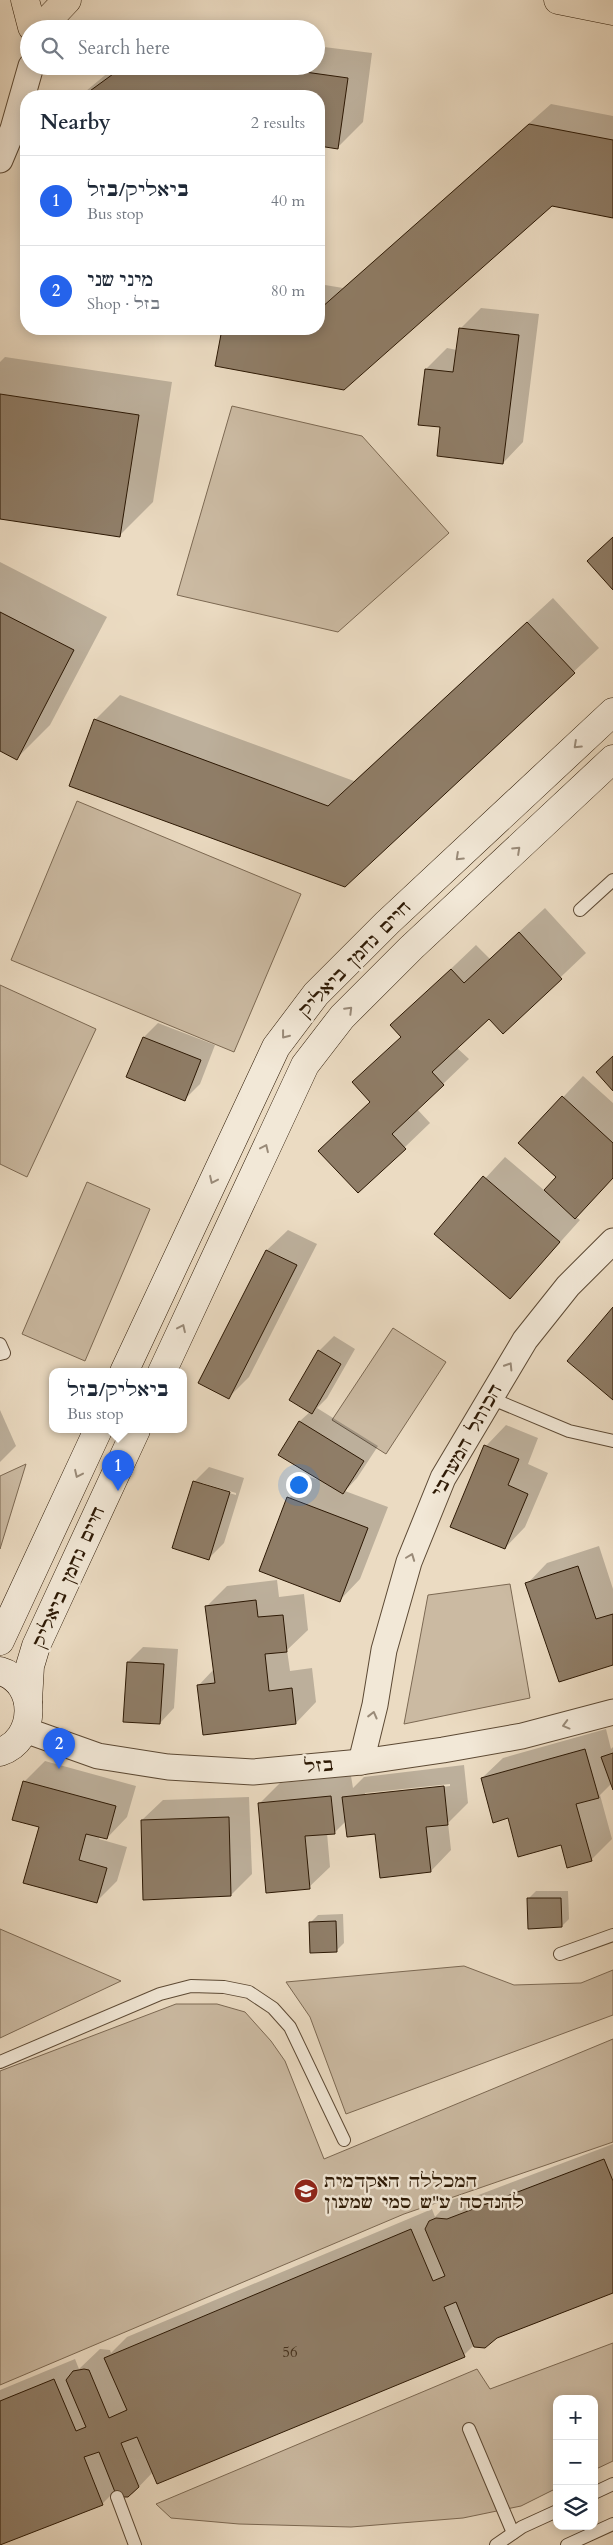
<!DOCTYPE html>
<meta charset="utf-8">
<style>
:root{--surface:#fff;--page:#f6f6f7;--text:#1f2937;--muted:#747a83;--line:#e0e1e3;--accent:#2563eb}
body{margin:0;font-family:Cardo,"Frank Ruhl Libre",serif;background:var(--page);color:var(--text)}
.controls{position:absolute;right:15px;bottom:15px;display:grid;overflow:hidden;border-radius:10px;box-shadow:0 2px 12px #0003}
.controls button{width:45px;height:45px;display:grid;place-items:center;padding:0;border:0;border-bottom:1px solid var(--line);background:var(--surface);color:var(--text);font:25px sans-serif}
.you{position:absolute;left:298px;top:1484px;width:18px;height:18px;margin:-12px;border:4px solid #fff;border-radius:50%;background:#1a73e8;box-shadow:0 0 0 8px #1a73e833}
.badge{display:grid;place-items:center;width:32px;height:32px;border-radius:50%;background:var(--accent);color:#fff;font-size:16px;font-weight:700}
.pin{position:absolute;translate:-50% -41px;filter:drop-shadow(0 1px 2px #0008)}
.pin::after{content:'';position:absolute;top:26px;width:18px;height:15px;background:inherit;clip-path:polygon(0 0,100% 0,50% 100%)}
.popup{position:absolute;left:49px;top:1368px;width:138px;height:65px;box-sizing:border-box;display:grid;place-content:center;border-radius:10px;background:var(--surface);filter:drop-shadow(0 1px 4px #0005);font-size:16px;white-space:nowrap;color:var(--muted)}
.popup b{font-size:19px;color:var(--text)}
.popup::after{content:'';position:absolute;left:50%;top:100%;margin-left:-10px;border:10px solid transparent;border-top-color:var(--surface)}
.list{margin:0;padding:0;list-style:none}
h2{display:flex;justify-content:space-between;align-items:center;height:65px;margin:0;padding:0 20px;font-size:21px}
h2 small{font-size:16px;font-weight:400;color:var(--muted)}
.list li{display:grid;grid-template-columns:32px 1fr auto;gap:15px;align-items:center;box-sizing:border-box;height:90px;padding:0 20px;border-top:1px solid var(--line)}
.list b{display:block;font-size:19px;white-space:nowrap}
.list p{margin:0;font-size:16px;white-space:nowrap;color:var(--muted)}
.list em{font-size:16px;font-style:normal;color:var(--muted)}
.icon{flex:none;width:28px;height:28px;fill:none;stroke:currentColor;stroke-width:2;stroke-linecap:round;stroke-linejoin:round}
.map{position:relative;flex:none;width:613px;height:2545px;overflow:hidden}
.search{position:absolute;background:var(--surface);box-shadow:0 2px 12px #0003;left:20px;top:20px;width:305px;height:55px;display:flex;align-items:center;gap:12px;box-sizing:border-box;padding:0 18px;border-radius:28px;color:var(--muted);font-size:19px}
.panel{position:absolute;background:var(--surface);box-shadow:0 2px 12px #0003;left:20px;top:90px;width:305px;height:245px;border-radius:20px}
.map>svg:first-child{display:block}
.green{fill:#cbbaa2;stroke:#7c6953}
.shadow{fill:#0003;fill-rule:evenodd}
.building{fill:#8f7d67;stroke:#2c1804}
.lines{fill:none;stroke-linecap:round;stroke-linejoin:round}
.lane-casing{stroke:#5c4934;stroke-width:14}
.street-casing{stroke:#5c4934;stroke-width:27}
.secondary-casing{stroke:#2c1804;stroke-width:29}
.highway-casing{stroke:#2c1804;stroke-width:29}
.lane{stroke:#f2e8d7;stroke-width:12}
.street{stroke:#f2e8d7;stroke-width:25}
.secondary{stroke:#f2e8d7;stroke-width:28}
.highway{stroke:#ebdbc2;stroke-width:28}
.oneway{stroke:#998a78}
.labels{text-anchor:middle;dominant-baseline:central;stroke-width:5;stroke-linejoin:round;paint-order:stroke}
.number-label{font-size:15px;fill:#45311d}
.street-label{font-size:18px;fill:#2c1804;stroke:#f2e8d7}
.poi-label{font-size:18px;fill:#2c1804;stroke:#f2e8d7;text-anchor:start}
</style>
<div class="map">
<svg width="613" height="2545" viewBox="0 0 613 2545">
<rect width="100%" height="100%" fill="#ebdbc2"/>
<filter id="stains"><feTurbulence type="fractalNoise" baseFrequency=".004" numOctaves="4"/><feColorMatrix values="0 0 0 0 .2 0 0 0 0 .09 0 0 0 0 .02 0 0 0 .5 -.17"/></filter>
<radialGradient id="worn" r=".72"><stop offset=".6" stop-color="#630" stop-opacity="0"/><stop offset="1" stop-color="#630" stop-opacity=".3"/></radialGradient>
<g class="green">
<path d="M232,406L362,436L449,533L338,632L177,595Z"/>
<path d="M77,801L301,894L234,1052L11,960Z"/>
<path d="M0,985L96,1029L27,1177L0,1164Z"/>
<path d="M87,1182L150,1209L85,1361L22,1334Z"/>
<path d="M393,1328L446,1362L386,1454L332,1420Z"/>
<path d="M26,1464L0,1549V1476Z"/>
<path d="M510,1584L530,1698L404,1724L428,1595Z"/>
<path d="M0,1929L121,1981L0,2038Z"/>
<path d="M464,1966L514,1985L581,1983L613,1970V2015L346,2114L310,2017L286,1982Z"/>
<path d="M176,2004H217L245,2012L271,2041L285,2061L324,2159L613,2039V2142L404,2214L0,2385V2071Z"/>
<path d="M613,2343V2461L594,2470V2399H557V2488L521,2506L463,2518L351,2527L239,2524L171,2518L156,2504L477,2369L490,2389Z"/>
</g>
<g class="shadow">
<path d="M172,25L196,29H167Z"/>
<path d="M316,46L372,53L363,122L338,147L319,145V96H80L116,66H316Z"/>
<path d="M551,104L613,116V217L551,205L344,389L216,365L223,329H319V284L343,288Z"/>
<path d="M481,308L539,314L523,442L503,463L442,426L426,369L447,348L457,350L460,329Z"/>
<path d="M5,357L172,382L153,502L120,535L0,517V362Z"/>
<path d="M0,562L107,617L50,725L17,758L0,750Z"/>
<path d="M553,598L599,648L344,886L95,720L120,695L354,781Z"/>
<path d="M545,908L586,953L503,1032L489,1017L456,1047L469,1059L417,1109L430,1123L358,1192L371,1102L402,1036L392,1025L476,945L490,959Z"/>
<path d="M158,1023L215,1045L200,1084L185,1099L144,1037Z"/>
<path d="M583,1076L613,1103V1178L576,1217L580,1220L510,1298L435,1233L505,1157L545,1191L557,1177L520,1143Z"/>
<path d="M288,1230L317,1244L249,1377L228,1398L199,1383L267,1250Z"/>
<path d="M334,1336L355,1349L327,1398L317,1408L378,1446L357,1478L345,1491L388,1507L360,1579L340,1600L289,1498L309,1477L324,1481L280,1454L300,1421L310,1412L319,1351Z"/>
<path d="M0,1410L16,1446L0,1462Z"/>
<path d="M506,1425L538,1438L528,1464L548,1473L525,1527L505,1548L486,1446Z"/>
<path d="M209,1467L244,1478L224,1543L209,1558L194,1482ZM202,1483L236,1493V1495L202,1485Z"/>
<path d="M599,1546L613,1589V1663L527,1584L547,1563Z"/>
<path d="M277,1580L279,1597L304,1594L308,1630L287,1650L290,1671L312,1668L316,1702L296,1723L198,1686L214,1669L207,1606L227,1586Z"/>
<path d="M143,1647L178,1649L174,1708L160,1723L128,1662Z"/>
<path d="M606,1729L611,1749L613,1747V1787L612,1783L600,1795L612,1839L591,1860L509,1817L482,1778L503,1758Z"/>
<path d="M45,1761L136,1786L127,1817L107,1838L100,1836L99,1839L127,1847L117,1881L96,1902L40,1826L24,1782Z"/>
<path d="M464,1765L468,1803L448,1823L451,1850L431,1871L376,1832L346,1821L334,1833H327L330,1867L309,1887L259,1804L280,1783L351,1776L353,1788L364,1777ZM450,1784V1786L365,1796V1793Z"/>
<path d="M249,1797L252,1874L231,1895L142,1820L163,1800Z"/>
<path d="M536,1891H568L569,1919L562,1926L528,1899Z"/>
<path d="M343,1914L344,1943L336,1951L311,1922L318,1915Z"/>
<path d="M613,2144V2291L474,2345L464,2355L153,2472L132,2494L116,2490L102,2504L0,2545V2390L75,2359L79,2369L100,2349L110,2350L111,2353L127,2337L432,2209L435,2217L451,2200L457,2198L468,2199Z"/>
</g>
<g class="building">
<path d="M124,66H262L348,78L338,149L319,146V96H83Z"/>
<path d="M529,124L613,140V218L552,206L344,390L215,366L222,329H319V308H321Z"/>
<path d="M26,274V291L23,290Z"/>
<path d="M459,328L519,335L503,464L437,456L440,427L418,425L425,369L453,372Z"/>
<path d="M0,394L139,415L120,537L0,519Z"/>
<path d="M613,537V590L587,561Z"/>
<path d="M0,612L74,650L17,760L0,751Z"/>
<path d="M527,622L575,673L345,887L69,786L94,719L328,806Z"/>
<path d="M519,932L562,979L503,1034L489,1019L432,1072L444,1085L392,1134L406,1149L358,1193L318,1151L370,1102L352,1082L401,1037L390,1025L451,969L464,983Z"/>
<path d="M143,1037L201,1060L185,1101L126,1077Z"/>
<path d="M613,1056V1091L596,1072Z"/>
<path d="M562,1096L613,1143V1178L575,1219L544,1190L556,1177L518,1143Z"/>
<path d="M483,1176L560,1242L510,1299L434,1234Z"/>
<path d="M266,1250L297,1265L229,1399L198,1383Z"/>
<path d="M613,1307V1400L567,1361Z"/>
<path d="M318,1350L341,1364L312,1414L289,1400Z"/>
<path d="M299,1421L364,1461L343,1494L278,1455Z"/>
<path d="M484,1445L519,1459L508,1485L528,1494L505,1549L450,1527Z"/>
<path d="M193,1481L230,1492L209,1560L172,1548Z"/>
<path d="M287,1497L368,1528L340,1602L259,1571Z"/>
<path d="M578,1566L596,1619L613,1614V1665L559,1682L525,1583Z"/>
<path d="M256,1600L258,1617L283,1615L287,1652L265,1654L269,1691L292,1688L296,1724L203,1735L197,1685L215,1683L205,1606Z"/>
<path d="M127,1662L164,1664L160,1724L123,1722Z"/>
<path d="M585,1749L599,1798L576,1804L592,1861L567,1868L561,1845L518,1857L508,1818L493,1823L481,1778Z"/>
<path d="M613,1753V1790L601,1757Z"/>
<path d="M23,1781L116,1806L107,1839L86,1834L79,1860L107,1868L97,1903L23,1883L39,1827L12,1820Z"/>
<path d="M444,1786L448,1825L426,1827L431,1872L380,1878L375,1834L347,1837L342,1797Z"/>
<path d="M331,1796L335,1834L305,1836L310,1889L266,1893L258,1803Z"/>
<path d="M229,1817L231,1896L143,1900L141,1820Z"/>
<path d="M527,1898H561L562,1927L528,1929Z"/>
<path d="M336,1921L337,1952L310,1953L309,1922Z"/>
<path d="M604,2159L613,2181V2293L497,2338L485,2348L474,2347L456,2302L444,2307L465,2357L157,2484L137,2437L121,2443L139,2487L128,2497H117L99,2452L84,2457L103,2505L0,2545V2401L54,2379L76,2431L86,2427L66,2380L73,2371L84,2369L89,2370L109,2418L127,2410L104,2358L411,2229L433,2281L445,2276L425,2229L429,2221L436,2218L447,2219Z"/>
</g>
<g class="lines">
<defs>
<g id="lane">
<path d="M580,910L613,880"/>
<path d="M0,1344L4,1353L0,1354"/>
<path d="M490,1398L569,1431L613,1441"/>
<path d="M560,1954L613,1935"/>
<path d="M0,2062L160,1994L191,1986L224,1987L249,1992L273,2008L290,2027L344,2140"/>
<path d="M469,2429L513,2533"/>
<path d="M594,2493L613,2484"/>
<path d="M117,2497L135,2545"/>
<path d="M496,2545L522,2527L557,2511"/>
<path d="M567,2545L613,2524"/>
</g>
<g id="street">
<path d="M0,160L13,129L31,66"/>
<path d="M25,1730L98,1756L168,1767L253,1772L361,1762L443,1750L522,1736L613,1712"/>
<path d="M361,1762L375,1705L384,1650L409,1562L443,1478L525,1340L568,1286L613,1241"/>
</g>
<g id="secondary">
<path d="M124,1372L276,1047L316,994L387,923L613,712"/>
<path d="M162,1372L305,1065L342,1017L411,948L613,759"/>
<path d="M0,1641L98,1430"/>
<path d="M0,1671C39,1682 37,1740 0,1752"/>
<path d="M28,1701L30,1666L36,1646L136,1430"/>
</g>
<g id="highway">
<path d="M25,0L32,27"/>
<path d="M558,0L613,11"/>
<path d="M48,20L67,0"/>
</g>
</defs>
<use href="#lane" class="lane-casing"/>
<use href="#street" class="street-casing"/>
<use href="#secondary" class="secondary-casing"/>
<use href="#highway" class="highway-casing"/>
<use href="#lane" class="lane"/>
<use href="#street" class="street"/>
<use href="#secondary" class="secondary"/>
<use href="#highway" class="highway"/>
</g>
<defs><path id="oneway-chevron" d="M-2-3.5L2.5 0L-2 3.5" fill="none" stroke-width="1.6" stroke-linecap="round" stroke-linejoin="round" transform="scale(1.25)"/></defs>
<g class="oneway">
<use href="#oneway-chevron" transform="translate(577 745) rotate(137)"/>
<use href="#oneway-chevron" transform="translate(517 850) rotate(-43)"/>
<use href="#oneway-chevron" transform="translate(459 857) rotate(137)"/>
<use href="#oneway-chevron" transform="translate(349 1010) rotate(-45)"/>
<use href="#oneway-chevron" transform="translate(285 1035) rotate(128)"/>
<use href="#oneway-chevron" transform="translate(265 1148) rotate(-65)"/>
<use href="#oneway-chevron" transform="translate(213 1180) rotate(115)"/>
<use href="#oneway-chevron" transform="translate(182 1328) rotate(-65)"/>
<use href="#oneway-chevron" transform="translate(509 1366) rotate(-58)"/>
<use href="#oneway-chevron" transform="translate(78 1474) rotate(115)"/>
<use href="#oneway-chevron" transform="translate(411 1557) rotate(-69)"/>
<use href="#oneway-chevron" transform="translate(373 1715) rotate(-76)"/>
<use href="#oneway-chevron" transform="translate(566 1725) rotate(165)"/>
</g>
<defs>
<symbol id="university-disc" viewBox="-11 -11 22 22"><circle r="9.5" fill="#8f2418" stroke="#f2e8d7"/><path d="M0-5L7-2L0 1L-7-2ZM-4 1L0 2.5L4 1V4Q0 6-4 4Z" fill="#fff"/></symbol>
</defs>
<g fill-rule="evenodd">
<use href="#university-disc" x="292" y="2177" width="28" height="28"/>
</g>
<g class="labels">
<g class="number-label">
<text x="290" y="2352">56</text>
</g>
<g class="street-label">
<text transform="translate(355 959) rotate(-46)">חיים נחמן ביאליק</text>
<text transform="translate(467 1441) rotate(-61)">הכותל המערבי</text>
<text transform="translate(69 1577) rotate(-66)">חיים נחמן ביאליק</text>
<text transform="translate(319 1766) rotate(-5)">בזל</text>
</g>
<g class="poi-label">
<text x="324" y="2181">המכללה האקדמית<tspan x="324" dy="21">להנדסה ע"ש סמי שמעון</tspan></text>
</g>
</g>
<rect width="100%" height="100%" filter="url(#stains)"/>
<rect width="100%" height="100%" fill="url(#worn)"/>
</svg>
<div class="controls">
<button>+</button>
<button>−</button>
<button><svg class="icon" aria-label="layers" viewBox="0 0 24 24"><path d="M12 4l9 5-9 5-9-5zM3 14l9 5 9-5"/></svg></button>
</div>
<div class="you"></div>
<div class="pin badge" style="left:118px;top:1491px">1</div>
<div class="popup"><b>ביאליק/בזל</b>Bus stop</div>
<div class="pin badge" style="left:59px;top:1769px">2</div>
<div class="search"><svg class="icon" aria-label="search" viewBox="0 0 24 24"><circle cx="10" cy="10" r="6"/><path d="M15 15l6 6"/></svg>Search here</div>
<section class="panel">
<h2>Nearby<small>2 results</small></h2>
<ul class="list">
<li><span class="badge">1</span><div><b>ביאליק/בזל</b><p>Bus stop</p></div><em>40 m</em></li>
<li><span class="badge">2</span><div><b>מיני שני</b><p>Shop · בזל</p></div><em>80 m</em></li>
</ul>
</section>
</div>
